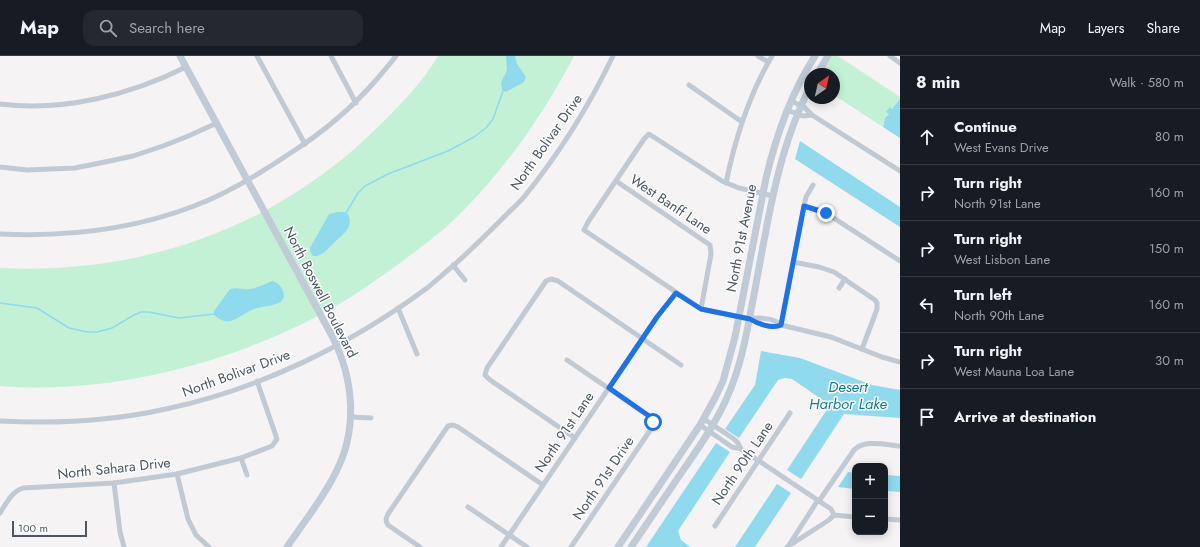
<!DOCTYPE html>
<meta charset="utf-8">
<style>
:root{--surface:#171b24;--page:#242831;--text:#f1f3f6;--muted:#9ea1a6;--line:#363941}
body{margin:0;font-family:Jost,sans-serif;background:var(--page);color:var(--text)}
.controls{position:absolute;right:12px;bottom:12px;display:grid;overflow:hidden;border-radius:8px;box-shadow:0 2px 10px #0003}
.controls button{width:36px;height:36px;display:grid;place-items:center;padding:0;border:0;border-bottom:1px solid var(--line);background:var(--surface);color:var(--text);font:20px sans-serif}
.compass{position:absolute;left:804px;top:12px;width:36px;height:36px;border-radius:50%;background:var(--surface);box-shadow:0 2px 10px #0003;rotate:34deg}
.scale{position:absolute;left:12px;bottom:10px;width:75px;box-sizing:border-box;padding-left:4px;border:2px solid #4a5661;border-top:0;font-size:11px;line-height:14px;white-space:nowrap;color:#4a5661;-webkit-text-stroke:3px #fff;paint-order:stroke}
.stop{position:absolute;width:12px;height:12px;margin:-9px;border:3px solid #1a73e8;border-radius:50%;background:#fff}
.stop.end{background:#1a73e8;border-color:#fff;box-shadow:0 1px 4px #0008}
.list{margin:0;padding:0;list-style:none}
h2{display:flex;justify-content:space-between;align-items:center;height:52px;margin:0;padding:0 16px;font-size:17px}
h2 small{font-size:13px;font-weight:400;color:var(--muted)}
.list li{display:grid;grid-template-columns:26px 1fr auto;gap:12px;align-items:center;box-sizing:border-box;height:56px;padding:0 16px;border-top:1px solid var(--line)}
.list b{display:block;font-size:15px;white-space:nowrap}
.list p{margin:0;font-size:13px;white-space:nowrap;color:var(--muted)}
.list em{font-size:13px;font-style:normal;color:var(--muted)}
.icon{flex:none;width:22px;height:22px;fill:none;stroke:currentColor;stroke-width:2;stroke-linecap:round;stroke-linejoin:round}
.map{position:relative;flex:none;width:900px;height:491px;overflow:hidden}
header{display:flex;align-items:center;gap:24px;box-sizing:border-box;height:56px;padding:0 20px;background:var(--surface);border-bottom:1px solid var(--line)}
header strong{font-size:19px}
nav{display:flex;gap:22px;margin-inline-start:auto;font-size:14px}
.search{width:280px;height:36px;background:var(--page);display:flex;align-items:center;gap:10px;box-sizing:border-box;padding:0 14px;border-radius:12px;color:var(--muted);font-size:15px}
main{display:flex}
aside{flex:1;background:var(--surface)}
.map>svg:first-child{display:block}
.green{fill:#c3f1d5}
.water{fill:#90daee}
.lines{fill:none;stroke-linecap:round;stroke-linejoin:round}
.stream{stroke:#90daee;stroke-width:1.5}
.street{stroke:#c1cad2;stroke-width:5}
.secondary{stroke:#c1cbd6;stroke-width:7}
.route{stroke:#1a73e8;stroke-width:5}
.labels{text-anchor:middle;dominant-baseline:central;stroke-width:3;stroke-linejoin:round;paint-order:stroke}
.street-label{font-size:14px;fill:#4a5661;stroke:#fff}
.water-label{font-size:15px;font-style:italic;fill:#0c7c9b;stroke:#fff}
</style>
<header>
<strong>Map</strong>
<div class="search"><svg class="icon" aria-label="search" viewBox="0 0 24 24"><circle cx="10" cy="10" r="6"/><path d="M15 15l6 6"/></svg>Search here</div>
<nav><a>Map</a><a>Layers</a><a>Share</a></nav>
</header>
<main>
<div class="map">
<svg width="900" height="491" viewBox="0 0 900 491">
<rect width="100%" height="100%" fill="#f5f3f3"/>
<g class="green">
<path d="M438,0H574C544,58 505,113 459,159C440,178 417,194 396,210C373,226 350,243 325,256C231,308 107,339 0,330V212C146,219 281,170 384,65C404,45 424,24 438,0Z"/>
<path d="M832,0H838L900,41V43L892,53L890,51L887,56L889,58L885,62L883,71L834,39V18H821Z"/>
</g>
<g class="water">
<path d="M506,0H515L517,8L526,21L524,26L506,36L502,34L501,27L507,14Z"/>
<path d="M900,43V82L883,71L885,62L889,58L886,56L890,51L892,53Z"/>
<path d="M800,85L900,151V171L795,103Z"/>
<path d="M338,156H345L348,158C355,173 341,179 332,189C326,194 322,201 313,200L310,195V192L329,158Z"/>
<path d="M272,225C280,227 284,234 284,241L281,246C273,250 263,250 254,253C239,258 231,274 214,259V255L230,233C237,231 243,234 250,233C258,232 265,228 272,225Z"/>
<path d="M761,295L800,302L872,329L900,334V362L844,358L801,423L787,414L830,349L792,323L785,322L778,324L739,382L725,373L755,329Z"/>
<path d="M716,387L730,396L678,475L681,484L690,491H646Z"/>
<path d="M848,416L855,417V433L838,431Z"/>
<path d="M885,419L900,420V436L885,435Z"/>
<path d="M777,428L791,437L755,491H735Z"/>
</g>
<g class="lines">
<g class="stream">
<path d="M346,157L358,137L365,130L388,118L448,95L474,81L486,72L493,63L503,35"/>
<path d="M0,247L37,252L69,272L87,276H97L112,272L134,259L141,256H149L179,262L214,258"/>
</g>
<g class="street">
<path d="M257,0L305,88"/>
<path d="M331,0L356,47"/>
<path d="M758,0L768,6"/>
<path d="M890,0L900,7"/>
<path d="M689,29L742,66"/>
<path d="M791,45L804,51L812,59L900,115"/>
<path d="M0,48C63,56 130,39 186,11"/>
<path d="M787,54L803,60L812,59"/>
<path d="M0,111L27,114L75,112L105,106L133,100L163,90L186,81L217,67"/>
<path d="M616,125L710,189L711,198L701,253"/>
<path d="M726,127C735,83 749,39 772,0"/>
<path d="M773,140L739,132L722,125L649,78L644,83L588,166L584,174L701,253L750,263C758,268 772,273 781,269"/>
<path d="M804,150L819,154L826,157L900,205"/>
<path d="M0,178C66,181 132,174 194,150C229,137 261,117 292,96C325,75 351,53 377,23C383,16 390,8 396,0"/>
<path d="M793,206L819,211L834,216L875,244L877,247V253L862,293"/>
<path d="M453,209L465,224"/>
<path d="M839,232L845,223"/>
<path d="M398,252L417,298"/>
<path d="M750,263C759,261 774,262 781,269L831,281L882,301L900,306"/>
<path d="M781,269L804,150L806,141L813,129"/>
<path d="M567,304L649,360L653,366L651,373L571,491"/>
<path d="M351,361L371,362"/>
<path d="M704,363L734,383L738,387L741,393"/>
<path d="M0,365C55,368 112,365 166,353C260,333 350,289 427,232C436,225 444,217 453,210C472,193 490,175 508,157C513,152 519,147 524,141C559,98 589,50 613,0"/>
<path d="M700,369L732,391L741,393L831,453L834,459L855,461"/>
<path d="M575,382L490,324L485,319L487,312L546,225L551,223L558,225L681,309"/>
<path d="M241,402L247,419"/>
<path d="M177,418L188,463L196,479L209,491"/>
<path d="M114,427L120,476L124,491"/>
<path d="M819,445L854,394C864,383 886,389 900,390"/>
<path d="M468,451L527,491"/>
<path d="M0,457C6,448 11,436 23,432L114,427L177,418L241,402L272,390L277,383L257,325"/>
<path d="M885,463L900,464"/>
<path d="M715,470L790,357"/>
<path d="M789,489L818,444"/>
<path d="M420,491L388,469C385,465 386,462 388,458L448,370L453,369L458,371L543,429"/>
<path d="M501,491L657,261L676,237"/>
<path d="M787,491L829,464L834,459"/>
</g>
<g class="secondary">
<path d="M180,0L332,280C354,323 358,373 336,416C323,443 303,467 287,491"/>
<path d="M817,18L828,0"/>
<path d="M618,491L700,369L715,342L723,325L735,281L766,122C776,80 791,37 815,0"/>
<path d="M631,491C649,465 666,439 684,413C704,384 724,355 735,321C744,296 748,270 753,244C767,172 776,97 810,31"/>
</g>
</g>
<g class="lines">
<path class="route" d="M653,366L649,360L609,332L657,261L676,237L701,253L750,263C758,268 772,273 781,269L804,150L826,157"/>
</g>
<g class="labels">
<g class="street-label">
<text transform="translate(546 86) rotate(-55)">North Bolivar Drive</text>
<text transform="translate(671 148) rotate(34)">West Banff Lane</text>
<text transform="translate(741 182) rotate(-79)">North 91st Avenue</text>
<text transform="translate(321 236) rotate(63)">North Boswell Boulevard</text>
<text transform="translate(236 317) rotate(-20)">North Bolivar Drive</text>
<text transform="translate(564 376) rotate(-56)">North 91st Lane</text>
<text transform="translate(742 407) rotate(-56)">North 90th Lane</text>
<text transform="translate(114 412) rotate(-6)">North Sahara Drive</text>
<text transform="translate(603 422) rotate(-56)">North 91st Drive</text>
</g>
<g class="water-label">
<text x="848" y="331">Desert<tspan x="848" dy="17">Harbor Lake</tspan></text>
</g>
</g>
</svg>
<div class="controls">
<button>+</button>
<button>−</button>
</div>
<svg class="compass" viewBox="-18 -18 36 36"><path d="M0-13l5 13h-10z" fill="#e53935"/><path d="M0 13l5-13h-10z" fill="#9ea1a6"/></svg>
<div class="scale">100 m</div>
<div class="stop" style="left:653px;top:366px"></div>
<div class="stop end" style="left:826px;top:157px"></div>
</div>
<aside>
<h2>8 min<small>Walk · 580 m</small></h2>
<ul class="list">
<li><svg class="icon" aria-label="ahead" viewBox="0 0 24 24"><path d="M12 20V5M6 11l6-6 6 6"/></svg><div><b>Continue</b><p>West Evans Drive</p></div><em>80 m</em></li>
<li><svg class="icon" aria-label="right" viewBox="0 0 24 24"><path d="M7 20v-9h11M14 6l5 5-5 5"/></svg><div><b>Turn right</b><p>North 91st Lane</p></div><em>160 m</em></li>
<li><svg class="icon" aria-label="right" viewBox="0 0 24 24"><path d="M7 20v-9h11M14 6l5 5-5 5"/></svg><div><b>Turn right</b><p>West Lisbon Lane</p></div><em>150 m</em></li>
<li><svg class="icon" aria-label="left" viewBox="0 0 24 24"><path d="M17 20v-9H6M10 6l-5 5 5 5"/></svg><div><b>Turn left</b><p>North 90th Lane</p></div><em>160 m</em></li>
<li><svg class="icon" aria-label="right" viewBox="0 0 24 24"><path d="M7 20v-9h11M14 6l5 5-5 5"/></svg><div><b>Turn right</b><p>West Mauna Loa Lane</p></div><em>30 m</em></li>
<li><svg class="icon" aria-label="arrive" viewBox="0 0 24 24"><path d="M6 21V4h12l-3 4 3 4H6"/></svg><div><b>Arrive at destination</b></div></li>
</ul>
</aside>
</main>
